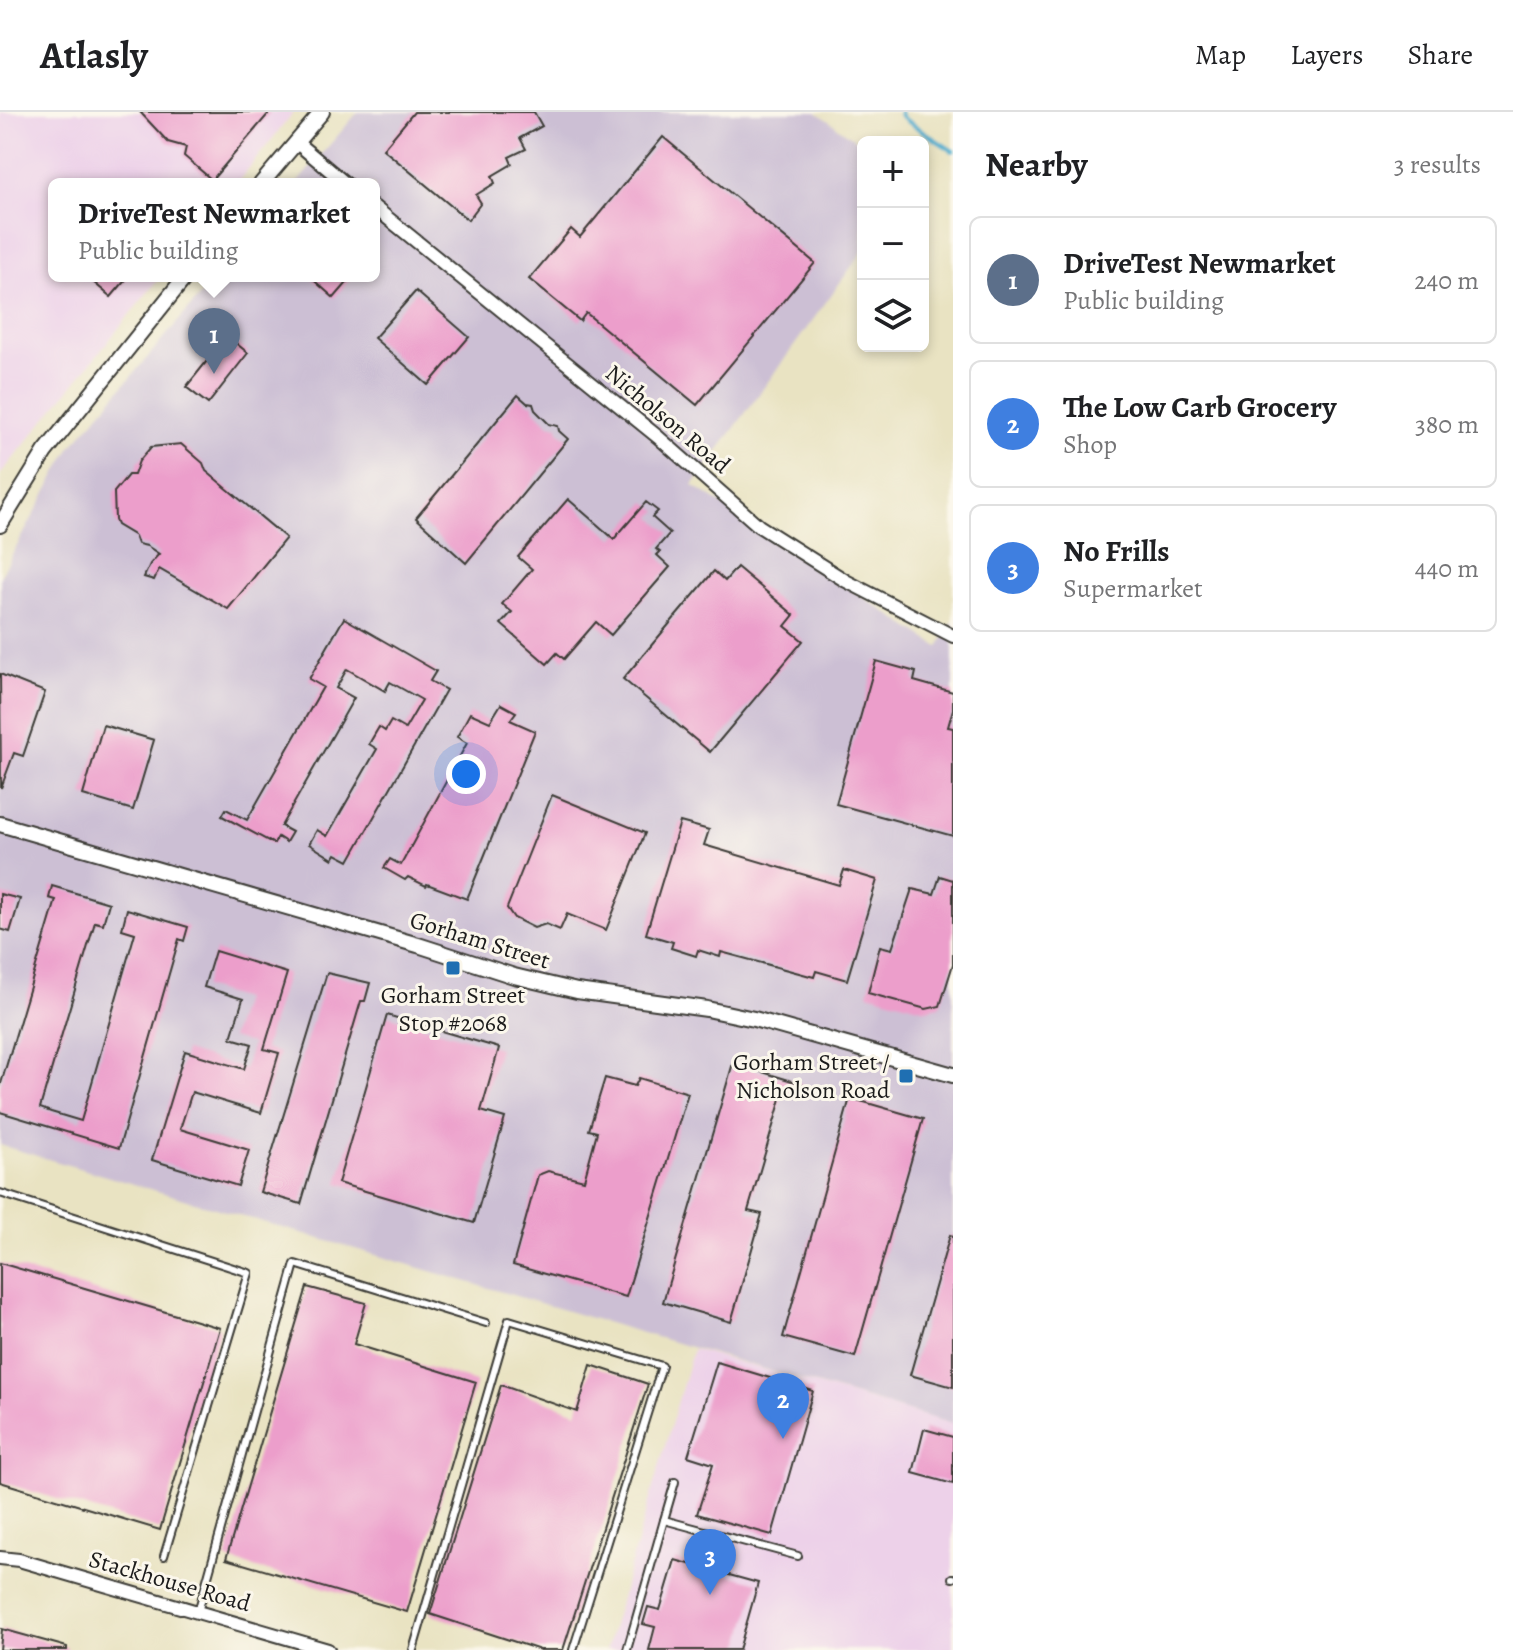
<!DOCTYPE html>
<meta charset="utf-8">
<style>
:root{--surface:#fff;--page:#f6f6f6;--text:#202124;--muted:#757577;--line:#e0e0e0;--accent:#b45309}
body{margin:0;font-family:Alegreya,serif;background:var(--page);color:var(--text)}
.controls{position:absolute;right:24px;top:24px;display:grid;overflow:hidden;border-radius:12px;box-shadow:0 4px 12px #0003}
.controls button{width:72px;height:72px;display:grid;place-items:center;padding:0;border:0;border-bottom:2px solid var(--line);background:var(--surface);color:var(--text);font:40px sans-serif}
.you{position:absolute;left:466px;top:662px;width:28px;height:28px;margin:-20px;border:6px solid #fff;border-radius:50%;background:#1a73e8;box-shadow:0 0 0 12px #1a73e833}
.badge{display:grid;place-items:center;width:52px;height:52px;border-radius:50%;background:var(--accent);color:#fff;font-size:26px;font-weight:700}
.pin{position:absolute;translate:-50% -66px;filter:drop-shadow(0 2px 4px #0008)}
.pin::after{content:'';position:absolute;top:42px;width:28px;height:24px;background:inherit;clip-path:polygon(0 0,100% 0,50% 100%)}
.popup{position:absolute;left:48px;top:66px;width:332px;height:104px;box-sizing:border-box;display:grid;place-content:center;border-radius:12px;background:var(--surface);filter:drop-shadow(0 2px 6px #0005);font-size:26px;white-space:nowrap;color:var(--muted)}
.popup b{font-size:30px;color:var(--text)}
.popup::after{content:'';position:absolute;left:50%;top:100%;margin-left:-16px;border:16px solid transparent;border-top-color:var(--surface)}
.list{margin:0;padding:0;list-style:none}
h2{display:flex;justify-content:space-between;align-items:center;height:104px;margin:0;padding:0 32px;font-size:34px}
h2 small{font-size:26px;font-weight:400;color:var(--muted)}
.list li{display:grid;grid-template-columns:52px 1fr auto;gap:24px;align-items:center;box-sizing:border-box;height:128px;margin:0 16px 16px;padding:0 16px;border:2px solid var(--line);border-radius:12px}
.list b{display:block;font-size:30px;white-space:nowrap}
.list p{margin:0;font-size:26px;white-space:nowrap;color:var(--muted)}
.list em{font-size:26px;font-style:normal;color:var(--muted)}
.icon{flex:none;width:44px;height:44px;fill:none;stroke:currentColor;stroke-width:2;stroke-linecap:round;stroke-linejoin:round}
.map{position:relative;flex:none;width:953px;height:1538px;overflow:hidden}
header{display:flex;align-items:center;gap:48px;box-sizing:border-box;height:112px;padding:0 40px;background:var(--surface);border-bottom:2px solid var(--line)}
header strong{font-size:38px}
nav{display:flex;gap:44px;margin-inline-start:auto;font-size:28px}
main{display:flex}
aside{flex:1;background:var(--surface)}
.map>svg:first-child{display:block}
.built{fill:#edd1e9}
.industrial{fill:#ccbfd4}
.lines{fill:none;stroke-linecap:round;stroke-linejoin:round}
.stream{stroke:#51adcf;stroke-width:4}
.building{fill:#ec9ecb}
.service-casing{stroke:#3b3a35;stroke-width:10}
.minor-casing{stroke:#3b3a35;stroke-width:16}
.tertiary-casing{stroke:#3b3a35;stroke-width:18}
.service{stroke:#fff;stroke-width:6}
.minor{stroke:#fff;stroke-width:12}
.tertiary{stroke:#fff;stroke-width:14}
.poi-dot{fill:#1f6fb2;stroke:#fbf7ec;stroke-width:3}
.labels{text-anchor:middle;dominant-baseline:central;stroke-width:6;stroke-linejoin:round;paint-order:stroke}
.street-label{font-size:24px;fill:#1c1c1c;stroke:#fbf7ec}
.poi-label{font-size:24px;fill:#1c1c1c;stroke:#fbf7ec}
</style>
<header>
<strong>Atlasly</strong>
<nav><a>Map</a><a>Layers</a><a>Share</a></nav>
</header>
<main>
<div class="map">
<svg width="953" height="1538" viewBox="0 0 953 1538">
<rect width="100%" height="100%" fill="#fbf7ec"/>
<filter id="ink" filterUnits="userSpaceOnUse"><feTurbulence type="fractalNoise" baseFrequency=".0125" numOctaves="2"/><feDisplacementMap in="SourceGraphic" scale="16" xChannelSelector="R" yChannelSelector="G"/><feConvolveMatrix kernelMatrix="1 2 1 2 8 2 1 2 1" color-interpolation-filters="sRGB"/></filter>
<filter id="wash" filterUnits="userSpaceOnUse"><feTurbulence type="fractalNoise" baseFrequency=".006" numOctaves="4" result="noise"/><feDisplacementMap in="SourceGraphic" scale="32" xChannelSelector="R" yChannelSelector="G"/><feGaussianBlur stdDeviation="1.8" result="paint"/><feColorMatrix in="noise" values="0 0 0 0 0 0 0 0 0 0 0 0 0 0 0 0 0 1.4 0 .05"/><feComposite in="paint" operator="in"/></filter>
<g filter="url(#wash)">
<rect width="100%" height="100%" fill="#e9e3c2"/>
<g class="built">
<path d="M0,0H294L236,72H54V164H161L0,363Z"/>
<path d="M693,1237L953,1312V1538H606Z"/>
</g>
<path class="industrial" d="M358,0H816L863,33V139L693,373L939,535L953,509V1312L0,1033V465L71,335L217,164H374V72H296Z"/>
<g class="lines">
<path class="stream" d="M900,0L901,5L953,39"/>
</g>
<g id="blocks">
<g class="building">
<path d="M140,0H270L212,68L184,44L186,35L168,30Z"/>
<path d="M414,0H534L542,14L520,26L526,37L509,45L512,52L492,64L495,71L476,83L481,91L468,108L383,37Z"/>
<path d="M663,25L815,151L697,293L586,201L580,209L529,167L571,117L580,125Z"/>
<path d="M86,164H129L111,185Z"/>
<path d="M309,164H353L334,186Z"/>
<path d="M416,179L469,225L428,273L374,226Z"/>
<path d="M227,224L248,241L208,292L186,275Z"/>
<path d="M518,283L527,291L533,292L535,298L549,312L558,314L559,319L568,327L466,451L416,406Z"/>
<path d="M181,332L203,351L206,359L286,426L228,497L159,457L154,468L144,465L150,452L159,442L147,434L138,432L135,424L117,413L115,408L114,380L128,363H134L139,349L151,335Z"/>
<path d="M568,387L614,427L646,390L658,399L652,405L670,421L656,437L660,440L657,443L670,455L611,523L596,510L564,547L557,541L547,552L501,512L512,500L502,492L532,457L518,445Z"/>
<path d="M737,455L794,503L785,514L803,529L710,640L623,567L714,459L725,469Z"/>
<path d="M344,506L436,559L430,569L446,578L349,749L336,742L333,747L309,732L317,718L327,724L377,637L369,632L379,615L385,619L391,609L405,617L422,588L390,570L385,579L347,557L336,576L354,586L281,714L292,720L286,730L278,725L274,732L222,704L226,697L247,708L323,575L309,567Z"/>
<path d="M876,549L916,560L914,569L953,580V597L948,615L953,616V724L836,692Z"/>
<path d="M0,562L45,580L23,644L14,641L1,676Z"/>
<path d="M501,592L516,600L510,608L535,619L467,787L427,772L426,774L408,765L405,768L384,756L390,747L401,753L467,631L457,625L470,601L490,610Z"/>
<path d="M103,613L154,628L133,698L83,683Z"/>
<path d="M552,683L645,721L606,818L567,802L560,818L546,812L534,816L514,806L507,796Z"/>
<path d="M680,710L709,718L704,733L839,773L844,758L877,768L847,868L816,859L814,865L721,840L720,845L698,838L696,844L671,836L673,830L646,822Z"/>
<path d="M940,764L953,768V852L940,894L926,897L868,881L880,834L892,837L912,777L934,782Z"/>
<path d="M52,774L109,791L103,812L95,810L40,996L51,1000L81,1009L135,821L122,817L127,797L188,815L184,829L179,827L119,1036L0,1000V975L56,788L49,786Z"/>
<path d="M0,782L20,787L10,820L0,817Z"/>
<path d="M215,839L287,861L264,937L279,941L261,1001L192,980L180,1017L249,1038L238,1074L152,1048L185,939L244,957L252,932L231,926L243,887L204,875Z"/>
<path d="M327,861L370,871L365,889H361L301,1092L260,1080Z"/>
<path d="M387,903L499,936L481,999L505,1006L474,1111L338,1071Z"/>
<path d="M733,951L802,972L799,985L783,980L748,1099L762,1102L731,1210L663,1190Z"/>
<path d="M605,966L635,974L639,966L688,981L626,1185L513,1153L538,1063L548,1059L584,1068L597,1020L589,1018Z"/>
<path d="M850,986L923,1007L855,1245L783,1225Z"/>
<path d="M950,1123L953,1124V1275L910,1263Z"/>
<path d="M0,1151L220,1216L160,1418L0,1370Z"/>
<path d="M307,1175L366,1191L354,1232L476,1270L407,1500L226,1447Z"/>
<path d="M717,1250L813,1279L772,1423L697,1402L713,1352L688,1344Z"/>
<path d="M591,1253L648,1272L563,1538H540L430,1502L501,1273L577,1300Z"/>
<path d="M924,1317L953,1325V1372L913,1361Z"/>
<path d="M675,1448L758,1471L739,1538H649L655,1515L643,1512L648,1495L660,1498Z"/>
<path d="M2,1517L67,1535V1538H0Z"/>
</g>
</g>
</g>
<g filter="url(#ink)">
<use href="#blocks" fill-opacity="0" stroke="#3b3a35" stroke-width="2"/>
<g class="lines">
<defs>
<g id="service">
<path d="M0,1081L249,1161L164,1444"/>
<path d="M664,1408L675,1370"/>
<path d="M952,1466H953"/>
<path d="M198,1500L295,1152L486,1211"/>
<path d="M413,1538L509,1208L662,1254L573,1538"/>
<path d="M627,1538L664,1408L798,1444"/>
</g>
<g id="minor">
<path d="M296,30L346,72"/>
<path d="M374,95L658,325L759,414L846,469L953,524"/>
<path d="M0,1446L19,1448L328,1538"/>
</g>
<g id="tertiary">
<path d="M261,72L322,0"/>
<path d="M0,413L45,340L186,164"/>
<path d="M0,712L418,833L514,864L577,879L707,897L754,907L953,963"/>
</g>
</defs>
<use href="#service" class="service-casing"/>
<use href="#minor" class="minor-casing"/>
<use href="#tertiary" class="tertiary-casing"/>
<use href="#service" class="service"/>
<use href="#minor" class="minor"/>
<use href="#tertiary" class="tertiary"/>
</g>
</g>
<g class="poi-dot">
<rect x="445" y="848" width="16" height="16" rx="4"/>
<rect x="898" y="956" width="16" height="16" rx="4"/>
</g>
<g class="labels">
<g class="street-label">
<text transform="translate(668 307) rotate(40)">Nicholson Road</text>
<text transform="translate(480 828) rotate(17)">Gorham Street</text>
<text transform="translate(170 1469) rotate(16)">Stackhouse Road</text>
</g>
<g class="poi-label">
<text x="453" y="883">Gorham Street<tspan x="453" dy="28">Stop #2068</tspan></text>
<text x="890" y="950" text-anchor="end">Gorham Street /<tspan x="890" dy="28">Nicholson Road</tspan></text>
</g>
</g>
</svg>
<div class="controls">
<button>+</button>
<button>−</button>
<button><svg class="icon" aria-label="layers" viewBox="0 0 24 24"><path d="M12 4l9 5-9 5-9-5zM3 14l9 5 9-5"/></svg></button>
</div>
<div class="you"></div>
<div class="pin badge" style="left:214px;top:262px;background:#5c6f8a">1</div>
<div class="popup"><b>DriveTest Newmarket</b>Public building</div>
<div class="pin badge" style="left:783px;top:1327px;background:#3f7fe0">2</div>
<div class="pin badge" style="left:710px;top:1483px;background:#3f7fe0">3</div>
</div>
<aside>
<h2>Nearby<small>3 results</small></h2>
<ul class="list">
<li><span class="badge" style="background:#5c6f8a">1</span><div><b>DriveTest Newmarket</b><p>Public building</p></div><em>240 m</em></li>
<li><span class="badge" style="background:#3f7fe0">2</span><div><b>The Low Carb Grocery</b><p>Shop</p></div><em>380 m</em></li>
<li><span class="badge" style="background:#3f7fe0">3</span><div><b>No Frills</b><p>Supermarket</p></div><em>440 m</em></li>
</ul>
</aside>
</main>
